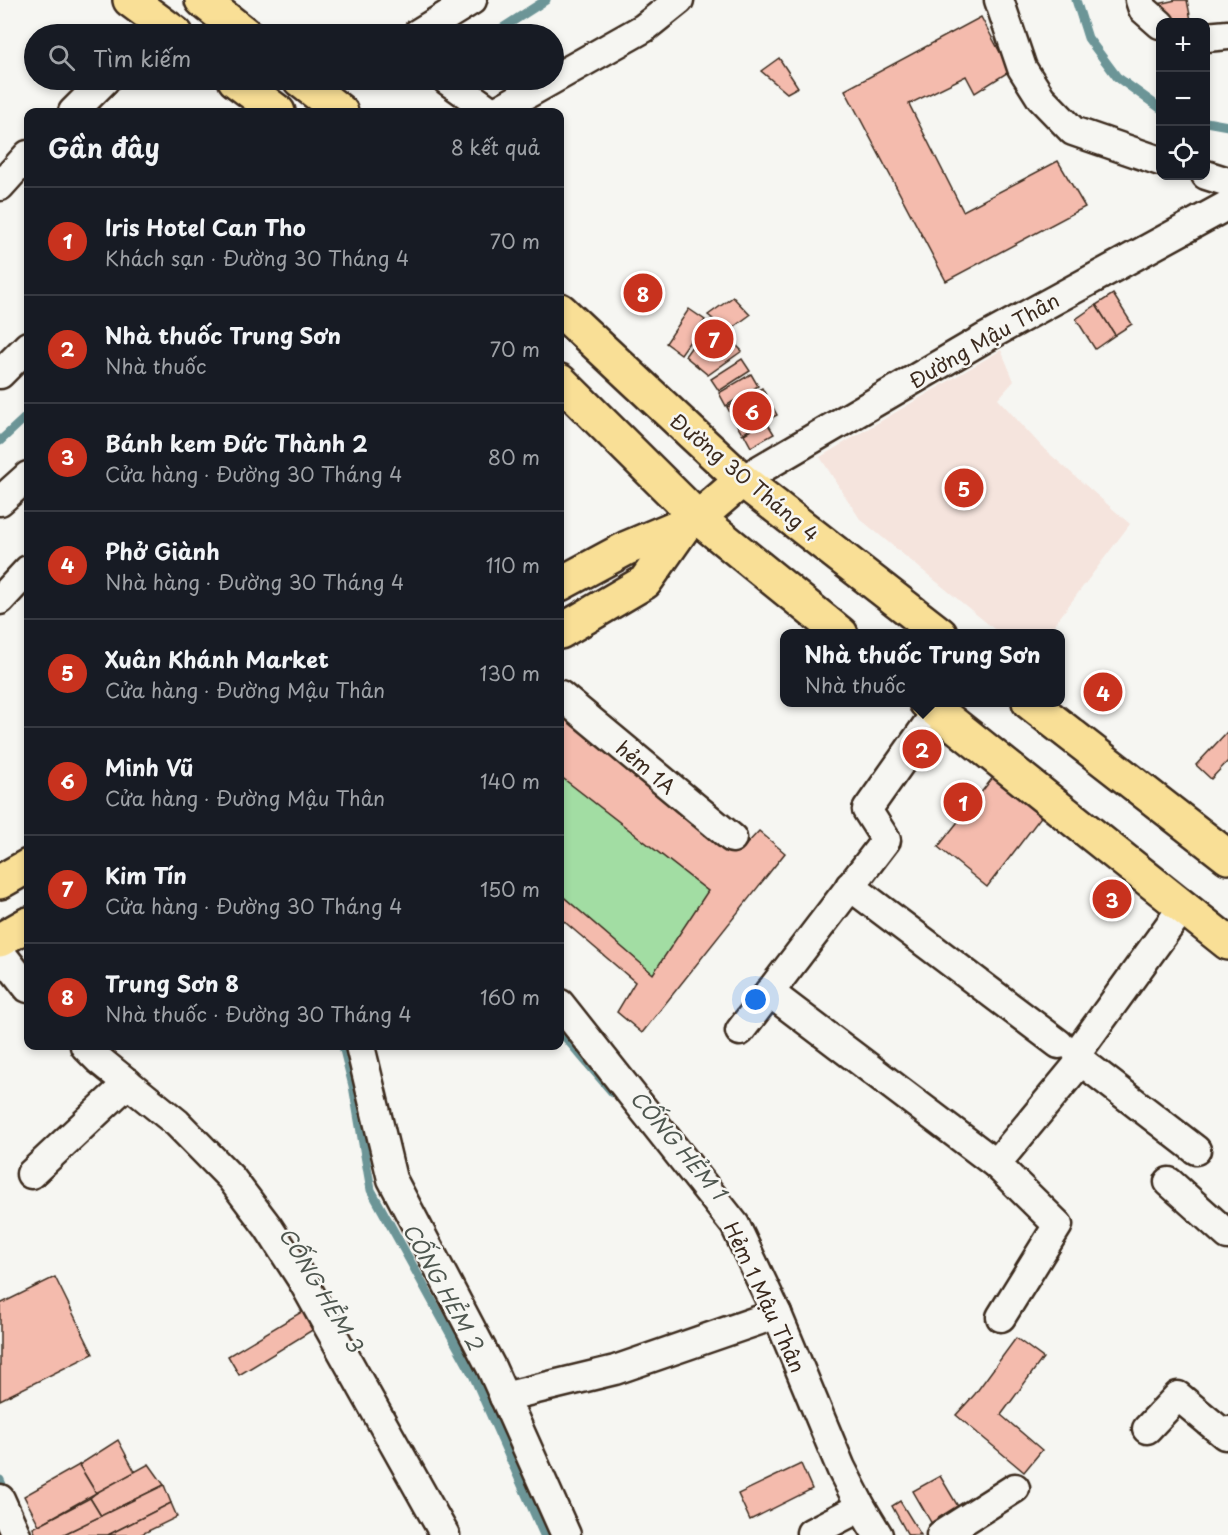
<!DOCTYPE html>
<html lang="vi">
<meta charset="utf-8">
<style>
:root{--surface:#171b24;--page:#20242c;--text:#f1f3f6;--muted:#9ea1a6;--line:#363941;--accent:#c8321e}
body{margin:0;font-family:"Playpen Sans",sans-serif;background:var(--page);color:var(--text)}
.controls{position:absolute;right:18px;top:18px;display:grid;overflow:hidden;border-radius:12px;box-shadow:0 3px 9px #0003}
.controls button{width:54px;height:54px;display:grid;place-items:center;padding:0;border:0;border-bottom:2px solid var(--line);background:var(--surface);color:var(--text);font:30px sans-serif}
.you{position:absolute;left:756px;top:1000px;width:21px;height:21px;margin:-15px;border:4px solid #fff;border-radius:50%;background:#1a73e8;box-shadow:0 0 0 9px #1a73e833}
.badge{display:grid;place-items:center;width:39px;height:39px;border-radius:50%;background:var(--accent);color:#fff;font-size:20px;font-weight:700}
.pin{position:absolute;translate:-50% -50%;border:3px solid #fff;box-shadow:0 2px 6px #0006}
.popup{position:absolute;left:780px;top:629px;width:285px;height:78px;box-sizing:border-box;display:grid;place-content:center;border-radius:12px;background:var(--surface);filter:drop-shadow(0 2px 4px #0005);font-size:20px;white-space:nowrap;color:var(--muted)}
.popup b{font-size:22px;color:var(--text)}
.popup::after{content:'';position:absolute;left:50%;top:100%;margin-left:-12px;border:12px solid transparent;border-top-color:var(--surface)}
.list{margin:0;padding:0;list-style:none}
h2{display:flex;justify-content:space-between;align-items:center;height:78px;margin:0;padding:0 24px;font-size:26px}
h2 small{font-size:20px;font-weight:400;color:var(--muted)}
.list li{display:grid;grid-template-columns:39px 1fr auto;gap:18px;align-items:center;box-sizing:border-box;height:108px;padding:0 24px;border-top:2px solid var(--line)}
.list b{display:block;font-size:22px;white-space:nowrap}
.list p{margin:0;font-size:20px;white-space:nowrap;color:var(--muted)}
.list em{font-size:20px;font-style:normal;color:var(--muted)}
.icon{flex:none;width:33px;height:33px;fill:none;stroke:currentColor;stroke-width:2;stroke-linecap:round;stroke-linejoin:round}
.map{position:relative;flex:none;width:1228px;height:1535px;overflow:hidden}
.search{position:absolute;background:var(--surface);box-shadow:0 3px 9px #0003;left:24px;top:24px;width:540px;height:66px;display:flex;align-items:center;gap:15px;box-sizing:border-box;padding:0 21px;border-radius:33px;color:var(--muted);font-size:22px}
.panel{position:absolute;background:var(--surface);box-shadow:0 3px 9px #0003;left:24px;top:108px;width:540px;height:942px;border-radius:12px}
.map>svg:first-child{display:block}
.built{fill:#f5e4dd}
.green{fill:#a2dda3;stroke:#6e8460;stroke-width:1.5}
.lines{fill:none;stroke-linecap:round;stroke-linejoin:round}
.stream{stroke:#6c9597;stroke-width:9}
.building{fill:#f4bbad;stroke:#3b2a1e;stroke-width:1.5}
.minor-casing{stroke:#3b2a1e;stroke-width:33}
.major-casing{stroke:#3b2a1e;stroke-width:38}
.minor{stroke:#f6f6f2;stroke-width:28}
.major{stroke:#f9df96;stroke-width:33}
.labels{text-anchor:middle;dominant-baseline:central;stroke-width:5;stroke-linejoin:round;paint-order:stroke}
.street-label{font-size:20px;fill:#3b2a1e;stroke:#f6f6f2}
.water-label{font-size:21px;font-style:italic;fill:#4f5750;stroke:#f6f6f2}
</style>
<div class="map">
<svg width="1228" height="1535" viewBox="0 0 1228 1535">
<rect width="100%" height="100%" fill="#f6f6f2"/>
<filter id="ink" filterUnits="userSpaceOnUse"><feTurbulence type="fractalNoise" baseFrequency=".0167" numOctaves="2"/><feDisplacementMap in="SourceGraphic" scale="12" xChannelSelector="R" yChannelSelector="G"/><feConvolveMatrix kernelMatrix="1 2 1 2 8 2 1 2 1" color-interpolation-filters="sRGB"/></filter>
<g filter="url(#ink)">
<path class="built" d="M1001,350L1014,381L998,399L1044,449L1130,524L1048,633H999L860,519L820,457Z"/>
<path class="green" d="M560,776L708,891L653,974L560,894Z"/>
<g class="lines">
<g class="stream">
<path d="M1076,0L1088,38L1117,77L1160,108"/>
<path d="M493,34L546,0"/>
<path d="M1206,122L1228,126"/>
<path d="M0,441L28,415"/>
<path d="M560,1031L613,1093"/>
<path d="M343,1046L353,1086L371,1190L473,1375L544,1535"/>
<path d="M0,1480L7,1497"/>
</g>
</g>
<g class="building">
<path d="M1176,0H1187L1191,20L1176,22L1158,4Z"/>
<path d="M981,17L1010,71L975,93L966,76L909,104L963,211L1058,161L1085,207L946,281L845,90Z"/>
<path d="M779,58L798,87L787,93L761,71Z"/>
<path d="M1113,294L1132,324L1115,335L1096,305Z"/>
<path d="M733,297L750,315L728,331L708,315Z"/>
<path d="M1096,305L1115,335L1095,349L1076,319Z"/>
<path d="M689,309L705,320L681,354L666,343Z"/>
<path d="M711,320L742,351L708,375L685,356Z"/>
<path d="M742,359L750,371L719,391L711,379Z"/>
<path d="M751,374L758,386L726,406L719,393Z"/>
<path d="M762,388L777,415L742,434L727,407Z"/>
<path d="M766,421L774,434L751,447L744,434Z"/>
<path d="M560,705L744,847L759,831L785,853L642,1033L617,1012L635,982L560,918V894L653,974L708,891L560,776Z"/>
<path d="M1228,731V761L1211,779L1196,765Z"/>
<path d="M998,771L1047,809L987,887L938,847Z"/>
<path d="M55,1277L93,1354L0,1400V1304Z"/>
<path d="M308,1308L319,1326L239,1375L228,1356Z"/>
<path d="M1016,1338L1043,1358L1001,1415L1042,1450L1024,1472L956,1415L975,1394Z"/>
<path d="M118,1440L135,1472L96,1493L79,1465Z"/>
<path d="M149,1464L164,1485L101,1516L90,1498L96,1493Z"/>
<path d="M801,1464L812,1489L750,1520L738,1494Z"/>
<path d="M79,1465L96,1493L39,1525L24,1496Z"/>
<path d="M940,1476L962,1513L936,1531L913,1491Z"/>
<path d="M164,1485L171,1503L108,1535H62Z"/>
<path d="M90,1498L101,1516L62,1535H36L33,1528Z"/>
<path d="M900,1501L921,1535H908L892,1506Z"/>
<path d="M171,1503L177,1517L140,1535H108Z"/>
</g>
<g class="lines">
<defs>
<g id="minor">
<path d="M999,0L1022,68L1041,98L1073,131L1160,161"/>
<path d="M1140,0L1143,9L1160,24"/>
<path d="M417,34L472,0"/>
<path d="M1206,37L1228,35"/>
<path d="M447,80L492,112"/>
<path d="M73,112L105,80"/>
<path d="M495,112L644,28L679,0"/>
<path d="M1206,175L1228,182"/>
<path d="M0,186L28,155"/>
<path d="M0,374L28,346"/>
<path d="M742,480L983,339L1228,205"/>
<path d="M0,501L28,476"/>
<path d="M0,600L28,570"/>
<path d="M560,695L732,838"/>
<path d="M850,886L1059,1044"/>
<path d="M1183,907L1077,1053L1081,1061L1196,1150"/>
<path d="M0,952L28,988"/>
<path d="M769,992L996,1164"/>
<path d="M560,1004L735,1225L777,1314L841,1468L861,1507L811,1533L812,1535"/>
<path d="M740,1031L886,840L867,810L937,711"/>
<path d="M85,1046L99,1060L177,1123L231,1178L268,1227L301,1278L445,1535"/>
<path d="M360,1046L392,1179L491,1367L566,1535"/>
<path d="M31,1174L128,1083"/>
<path d="M1169,1182L1228,1235"/>
<path d="M1001,1317L1058,1225L996,1164L1081,1061"/>
<path d="M504,1397L615,1370L777,1314"/>
<path d="M1147,1429L1178,1396L1225,1435L1228,1431"/>
<path d="M0,1499L16,1535"/>
<path d="M861,1507L878,1535"/>
<path d="M941,1535L1015,1488"/>
</g>
<g id="major">
<path d="M130,0L176,34"/>
<path d="M202,0L245,34"/>
<path d="M235,80L278,112"/>
<path d="M300,80L341,112"/>
<path d="M560,310L742,480L940,634"/>
<path d="M560,381L698,518L841,634"/>
<path d="M560,584L627,548L698,518L742,480"/>
<path d="M560,632L645,582L685,525"/>
<path d="M926,702L1228,943"/>
<path d="M1029,702L1228,857"/>
<path d="M0,882L28,866"/>
<path d="M0,940L28,924"/>
</g>
</defs>
<use href="#minor" class="minor-casing"/>
<use href="#major" class="major-casing"/>
<use href="#minor" class="minor"/>
<use href="#major" class="major"/>
</g>
</g>
<g class="labels">
<g class="street-label">
<text transform="translate(984 340) rotate(-30)">Đường Mậu Thân</text>
<text transform="translate(745 477) rotate(40)">Đường 30 Tháng 4</text>
<text transform="translate(646 767) rotate(40)">hẻm 1A</text>
<text transform="translate(765 1297) rotate(65)">Hẻm 1 Mậu Thân</text>
</g>
<g class="water-label">
<text transform="translate(679 1144) rotate(50)">CỐNG HẺM 1</text>
<text transform="translate(444 1286) rotate(61)">CỐNG HẺM 2</text>
<text transform="translate(322 1289) rotate(59)">CỐNG HẺM 3</text>
</g>
</g>
</svg>
<div class="controls">
<button>+</button>
<button>−</button>
<button><svg class="icon" aria-label="locate" viewBox="0 0 24 24"><circle cx="12" cy="12" r="6"/><path d="M12 2v4M12 18v4M2 12h4M18 12h4"/></svg></button>
</div>
<div class="you"></div>
<div class="pin badge" style="left:963px;top:802px">1</div>
<div class="pin badge" style="left:922px;top:749px">2</div>
<div class="popup"><b>Nhà thuốc Trung Sơn</b>Nhà thuốc</div>
<div class="pin badge" style="left:1112px;top:899px">3</div>
<div class="pin badge" style="left:1103px;top:692px">4</div>
<div class="pin badge" style="left:964px;top:488px">5</div>
<div class="pin badge" style="left:752px;top:411px">6</div>
<div class="pin badge" style="left:714px;top:339px">7</div>
<div class="pin badge" style="left:643px;top:293px">8</div>
<div class="search"><svg class="icon" aria-label="search" viewBox="0 0 24 24"><circle cx="10" cy="10" r="6"/><path d="M15 15l6 6"/></svg>Tìm kiếm</div>
<section class="panel">
<h2>Gần đây<small>8 kết quả</small></h2>
<ul class="list">
<li><span class="badge">1</span><div><b>Iris Hotel Can Tho</b><p>Khách sạn · Đường 30 Tháng 4</p></div><em>70 m</em></li>
<li><span class="badge">2</span><div><b>Nhà thuốc Trung Sơn</b><p>Nhà thuốc</p></div><em>70 m</em></li>
<li><span class="badge">3</span><div><b>Bánh kem Đức Thành 2</b><p>Cửa hàng · Đường 30 Tháng 4</p></div><em>80 m</em></li>
<li><span class="badge">4</span><div><b>Phở Giành</b><p>Nhà hàng · Đường 30 Tháng 4</p></div><em>110 m</em></li>
<li><span class="badge">5</span><div><b>Xuân Khánh Market</b><p>Cửa hàng · Đường Mậu Thân</p></div><em>130 m</em></li>
<li><span class="badge">6</span><div><b>Minh Vũ</b><p>Cửa hàng · Đường Mậu Thân</p></div><em>140 m</em></li>
<li><span class="badge">7</span><div><b>Kim Tín</b><p>Cửa hàng · Đường 30 Tháng 4</p></div><em>150 m</em></li>
<li><span class="badge">8</span><div><b>Trung Sơn 8</b><p>Nhà thuốc · Đường 30 Tháng 4</p></div><em>160 m</em></li>
</ul>
</section>
</div>
